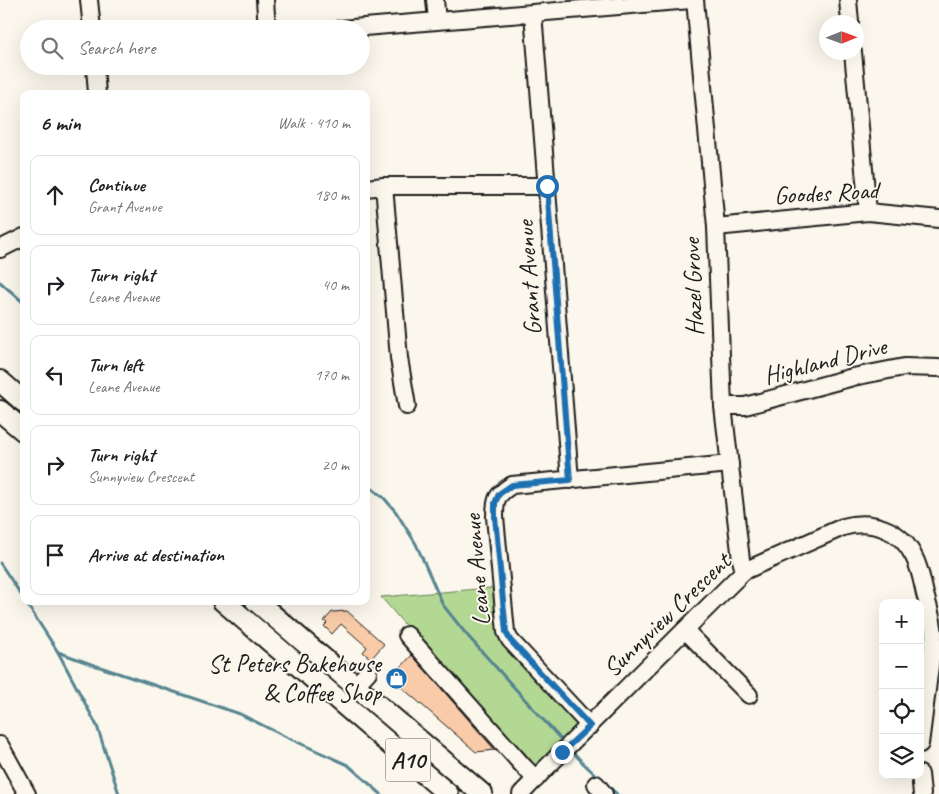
<!DOCTYPE html>
<meta charset="utf-8">
<style>
:root{--surface:#fff;--page:#f2f2f2;--text:#202124;--muted:#757577;--line:#e0e0e0}
body{margin:0;font-family:Caveat,sans-serif;background:var(--page);color:var(--text)}
.controls{position:absolute;right:15px;bottom:15px;display:grid;overflow:hidden;border-radius:10px;box-shadow:0 5px 20px #0002}
.controls button{width:45px;height:45px;display:grid;place-items:center;padding:0;border:0;border-bottom:1px solid var(--line);background:var(--surface);color:var(--text);font:25px sans-serif}
.compass{position:absolute;left:819px;top:15px;width:45px;height:45px;border-radius:50%;background:var(--surface);box-shadow:0 5px 20px #0002;rotate:89deg}
.stop{position:absolute;width:15px;height:15px;margin:-11px;border:4px solid #1f6fb2;border-radius:50%;background:#fff}
.stop.end{background:#1f6fb2;border-color:#fff;box-shadow:0 1px 5px #0008}
.list{margin:0;padding:0;list-style:none}
h2{display:flex;justify-content:space-between;align-items:center;height:65px;margin:0;padding:0 20px;font-size:21px}
h2 small{font-size:16px;font-weight:400;color:var(--muted)}
.list li{display:grid;grid-template-columns:32px 1fr auto;gap:15px;align-items:center;box-sizing:border-box;height:80px;margin:0 10px 10px;padding:0 10px;border:1px solid var(--line);border-radius:10px}
.list b{display:block;font-size:19px;white-space:nowrap}
.list p{margin:0;font-size:16px;white-space:nowrap;color:var(--muted)}
.list em{font-size:16px;font-style:normal;color:var(--muted)}
.icon{flex:none;width:28px;height:28px;fill:none;stroke:currentColor;stroke-width:2;stroke-linecap:round;stroke-linejoin:round}
.map{position:relative;flex:none;width:939px;height:794px;overflow:hidden}
.search{position:absolute;background:var(--surface);box-shadow:0 5px 20px #0002;left:20px;top:20px;width:350px;height:55px;display:flex;align-items:center;gap:12px;box-sizing:border-box;padding:0 18px;border-radius:28px;color:var(--muted);font-size:19px}
.panel{position:absolute;background:var(--surface);box-shadow:0 5px 20px #0002;left:20px;top:90px;width:350px;height:515px;border-radius:10px}
.map>svg:first-child{display:block}
.green{fill:#b3d893;stroke:#687a58}
.lines{fill:none;stroke-linecap:round;stroke-linejoin:round}
.stream{stroke:#568490;stroke-width:3}
.building{fill:#f9cba8;stroke:#1c1c1c}
.minor-casing{stroke:#1c1c1c;stroke-width:20}
.major-casing{stroke:#1c1c1c;stroke-width:24}
.minor{stroke:#fbf7ec;stroke-width:16}
.major{stroke:#fbf7ec;stroke-width:20}
.route{stroke:#1f6fb2;stroke-width:6}
.labels{text-anchor:middle;dominant-baseline:central;stroke-width:4;stroke-linejoin:round;paint-order:stroke}
.shield{fill:#fbf7ec;stroke:#5f5e5a;stroke-width:1}
.shield-label{font-size:24px;font-weight:bold;fill:#1c1c1c}
.street-label{font-size:25px;fill:#1c1c1c;stroke:#fbf7ec}
.poi-label{font-size:25px;fill:#1c1c1c;stroke:#fbf7ec;text-anchor:end}
</style>
<div class="map">
<svg width="939" height="794" viewBox="0 0 939 794">
<rect width="100%" height="100%" fill="#fbf7ec"/>
<filter id="ink" filterUnits="userSpaceOnUse"><feTurbulence type="fractalNoise" baseFrequency=".02" numOctaves="2"/><feDisplacementMap in="SourceGraphic" scale="10" xChannelSelector="R" yChannelSelector="G"/><feConvolveMatrix kernelMatrix="1 2 1 2 8 2 1 2 1" color-interpolation-filters="sRGB"/></filter>
<g filter="url(#ink)">
<path class="green" d="M502,587L506,632L590,726L544,770L517,756L381,597Z"/>
<g class="lines">
<g class="stream">
<path d="M0,282L24,303"/>
<path d="M366,484L384,498L396,512L416,544L443,605L466,634L565,744"/>
<path d="M0,563L24,599"/>
<path d="M25,601L58,652L97,726L119,794"/>
<path d="M58,652L91,664L240,714L284,736L348,765L381,794"/>
<path d="M571,750L584,764L600,779"/>
<path d="M605,783L617,794"/>
</g>
</g>
<g class="building">
<path d="M347,611L384,644L371,659L363,652L367,647L341,624L332,634L324,626L327,623L324,621L332,612Z"/>
<path d="M412,655L495,750L476,752L391,678Z"/>
</g>
<g class="lines">
<defs>
<g id="minor">
<path d="M89,0L92,29"/>
<path d="M265,0L267,29"/>
<path d="M435,0L437,20"/>
<path d="M695,0L716,227L723,406L741,560L744,571"/>
<path d="M848,0L850,22"/>
<path d="M533,13L570,480"/>
<path d="M340,29L691,0"/>
<path d="M853,52L868,212"/>
<path d="M95,66L97,94"/>
<path d="M384,186L399,358L407,406"/>
<path d="M366,188L384,186H547"/>
<path d="M716,227L868,212L939,219"/>
<path d="M0,249L24,237"/>
<path d="M723,406H745L853,377L904,367L939,368"/>
<path d="M685,630L749,695"/>
<path d="M407,635L525,768L536,779"/>
<path d="M355,686L368,672"/>
<path d="M590,726L510,640L506,632L495,517C495,499 496,495 512,485L730,464"/>
<path d="M0,745L27,794"/>
<path d="M920,774L922,794"/>
<path d="M596,784L604,794"/>
<path d="M521,794L544,770L744,571L843,527C871,519 901,529 914,557C920,568 922,581 925,594C929,608 933,621 934,635L920,744"/>
</g>
<g id="major">
<path d="M0,381L24,402"/>
<path d="M0,411L24,431"/>
<path d="M223,601L448,794"/>
<path d="M256,601L482,794"/>
</g>
</defs>
<use href="#minor" class="minor-casing"/>
<use href="#major" class="major-casing"/>
<use href="#minor" class="minor"/>
<use href="#major" class="major"/>
</g>
</g>
<g class="lines" filter="url(#ink)">
<path class="route" d="M547,186L570,480L512,485L499,494L495,503V517L506,632L510,640L590,726L562,752"/>
</g>
<defs>
<symbol id="shop-disc" viewBox="-11 -11 22 22"><circle r="9.5" fill="#1f6fb2" stroke="#fbf7ec"/><path d="M-5-2.5h2.3a2.7 3.5 0 0 1 5.4 0H5L5.5 6h-11ZM-1.5-2.5h3a1.5 2.3 0 0 0-3 0Z" fill="#fff"/></symbol>
</defs>
<g fill-rule="evenodd">
<use href="#shop-disc" x="384" y="666" width="25" height="25"/>
</g>
<g class="labels">
<rect class="shield" x="385.5" y="738.5" width="45" height="43" rx="4"/>
<g class="shield-label">
<text x="408" y="760">A10</text>
</g>
<g class="street-label">
<text transform="translate(826 193) rotate(-3)">Goodes Road</text>
<text transform="translate(529 278) rotate(-94)">Grant Avenue</text>
<text transform="translate(693 287) rotate(-92)">Hazel Grove</text>
<text transform="translate(825 361) rotate(-14)">Highland Drive</text>
<text transform="translate(477 570) rotate(-95)">Leane Avenue</text>
<text transform="translate(667 615) rotate(-44)">Sunnyview Crescent</text>
</g>
<g class="poi-label">
<text x="381" y="664">St Peters Bakehouse<tspan x="381" dy="29">&amp; Coffee Shop</tspan></text>
</g>
</g>
</svg>
<div class="controls">
<button>+</button>
<button>−</button>
<button><svg class="icon" aria-label="locate" viewBox="0 0 24 24"><circle cx="12" cy="12" r="6"/><path d="M12 2v4M12 18v4M2 12h4M18 12h4"/></svg></button>
<button><svg class="icon" aria-label="layers" viewBox="0 0 24 24"><path d="M12 4l9 5-9 5-9-5zM3 14l9 5 9-5"/></svg></button>
</div>
<svg class="compass" viewBox="-18 -18 36 36"><path d="M0-13l5 13h-10z" fill="#e53935"/><path d="M0 13l5-13h-10z" fill="#757577"/></svg>
<div class="stop" style="left:547px;top:186px"></div>
<div class="stop end" style="left:562px;top:752px"></div>
<div class="search"><svg class="icon" aria-label="search" viewBox="0 0 24 24"><circle cx="10" cy="10" r="6"/><path d="M15 15l6 6"/></svg>Search here</div>
<section class="panel">
<h2>6 min<small>Walk · 410 m</small></h2>
<ul class="list">
<li><svg class="icon" aria-label="ahead" viewBox="0 0 24 24"><path d="M12 20V5M6 11l6-6 6 6"/></svg><div><b>Continue</b><p>Grant Avenue</p></div><em>180 m</em></li>
<li><svg class="icon" aria-label="right" viewBox="0 0 24 24"><path d="M7 20v-9h11M14 6l5 5-5 5"/></svg><div><b>Turn right</b><p>Leane Avenue</p></div><em>40 m</em></li>
<li><svg class="icon" aria-label="left" viewBox="0 0 24 24"><path d="M17 20v-9H6M10 6l-5 5 5 5"/></svg><div><b>Turn left</b><p>Leane Avenue</p></div><em>170 m</em></li>
<li><svg class="icon" aria-label="right" viewBox="0 0 24 24"><path d="M7 20v-9h11M14 6l5 5-5 5"/></svg><div><b>Turn right</b><p>Sunnyview Crescent</p></div><em>20 m</em></li>
<li><svg class="icon" aria-label="arrive" viewBox="0 0 24 24"><path d="M6 21V4h12l-3 4 3 4H6"/></svg><div><b>Arrive at destination</b></div></li>
</ul>
</section>
</div>
